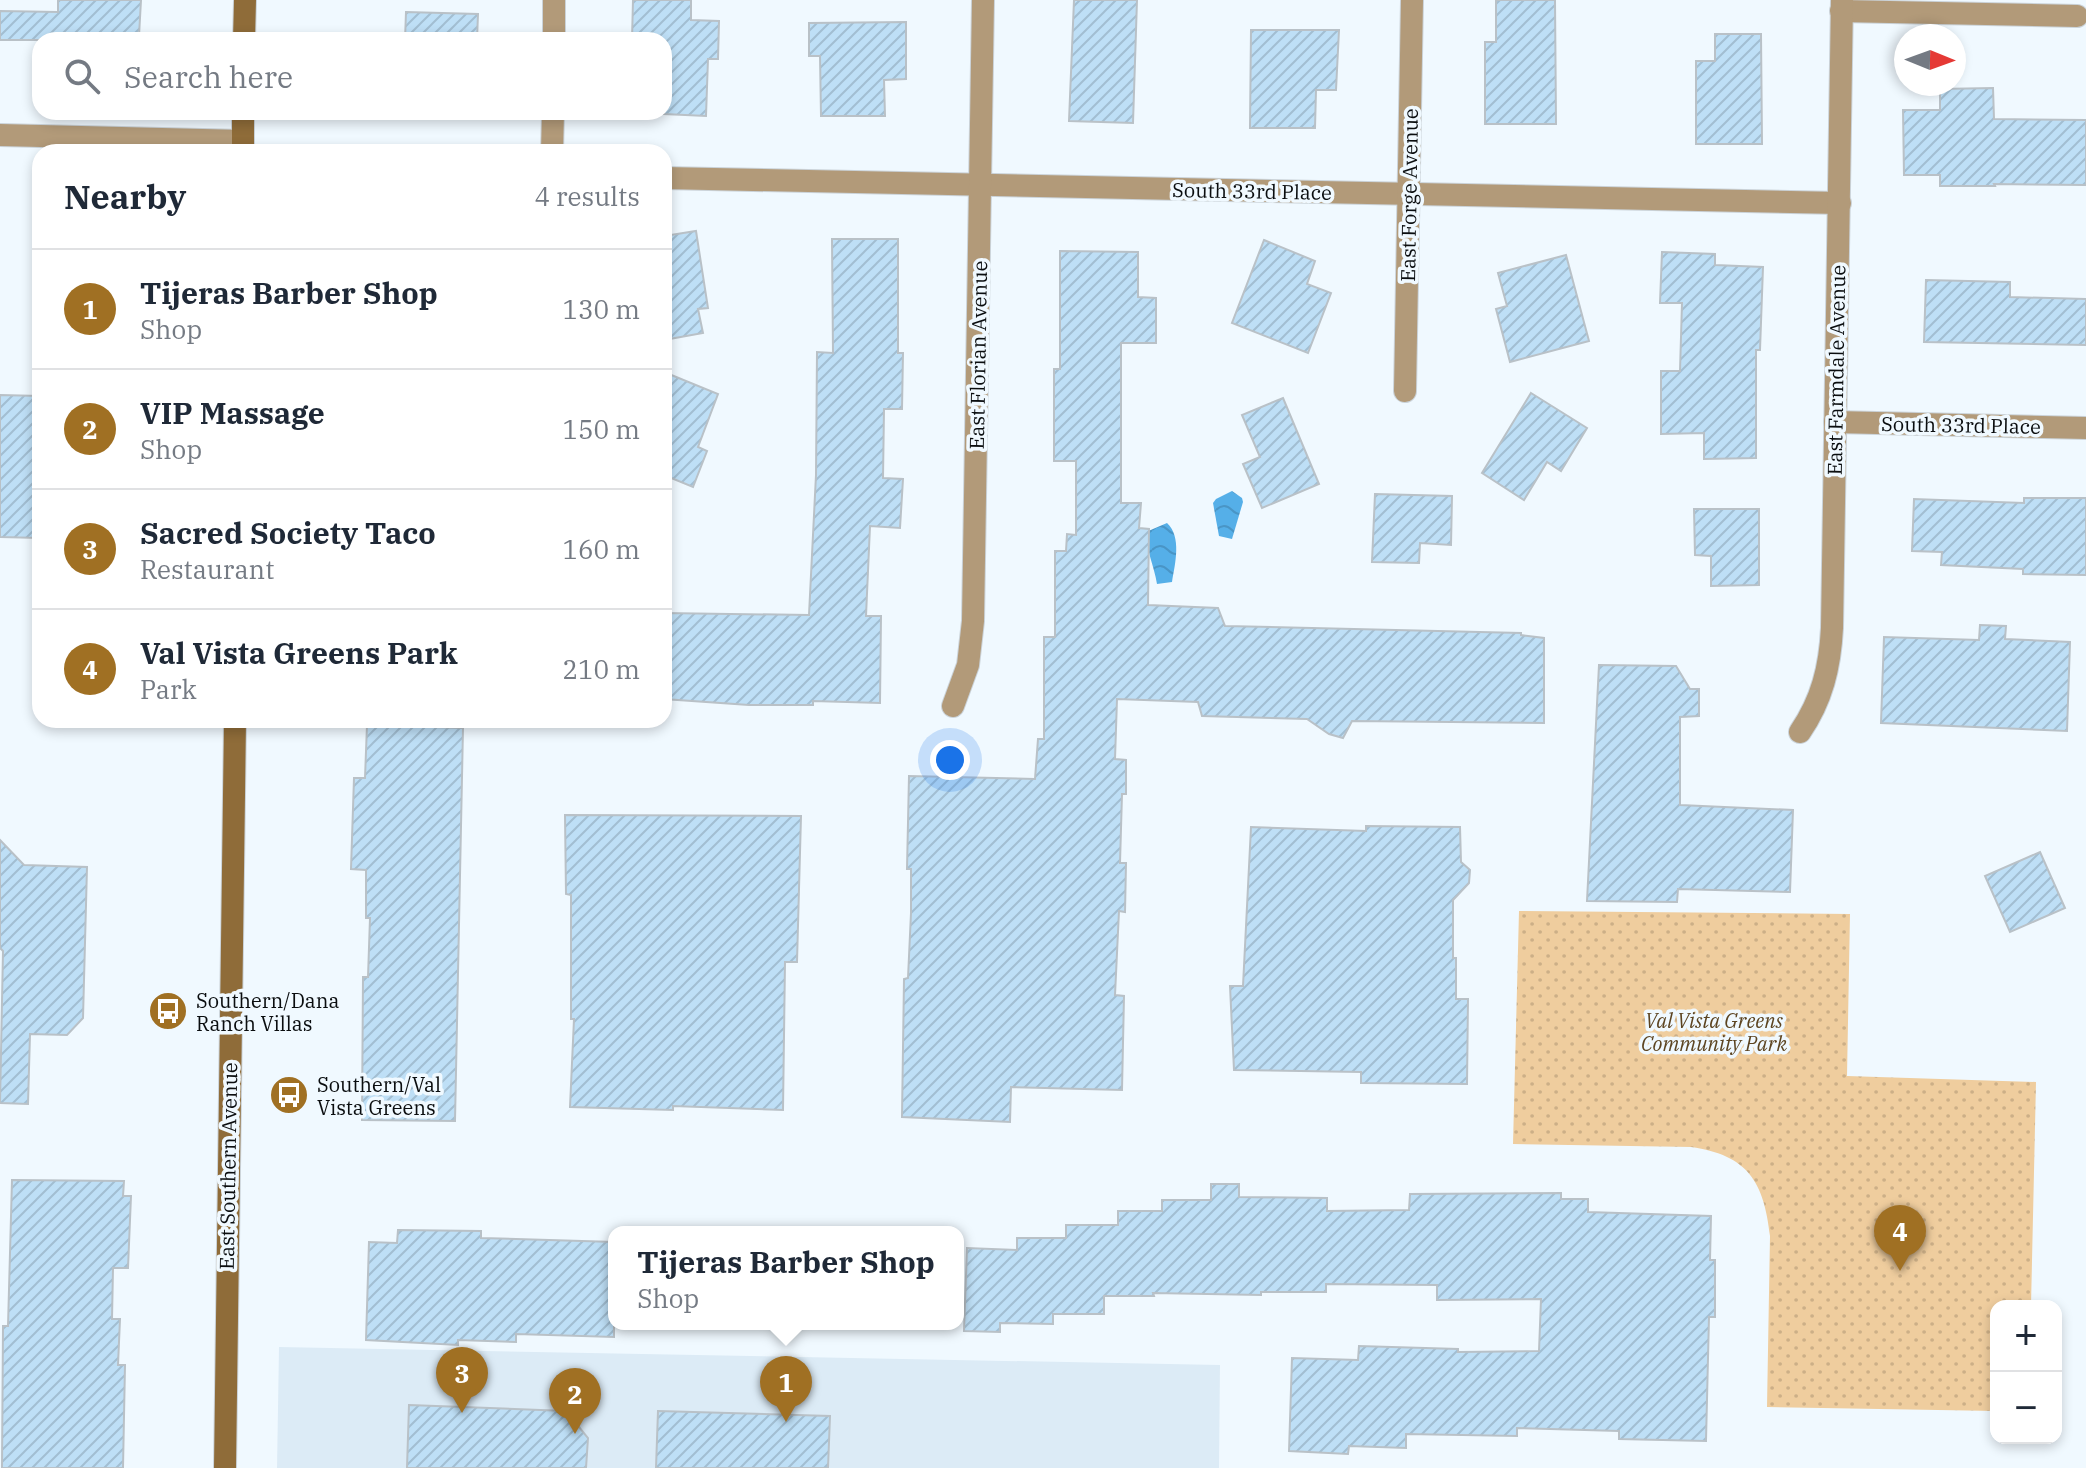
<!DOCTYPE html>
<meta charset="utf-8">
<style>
:root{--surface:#fff;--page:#f2f2f3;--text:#1f2937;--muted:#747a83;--line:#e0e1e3;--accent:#a07023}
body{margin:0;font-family:"IBM Plex Serif",serif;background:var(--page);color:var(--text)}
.controls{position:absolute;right:24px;bottom:24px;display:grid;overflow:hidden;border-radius:16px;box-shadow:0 4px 12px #0003}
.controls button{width:72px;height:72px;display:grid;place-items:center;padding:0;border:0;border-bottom:2px solid var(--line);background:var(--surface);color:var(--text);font:40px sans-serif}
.compass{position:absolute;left:1894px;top:24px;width:72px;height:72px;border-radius:50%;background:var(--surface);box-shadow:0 4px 12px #0003;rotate:91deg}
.you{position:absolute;left:950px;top:760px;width:28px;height:28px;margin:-20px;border:6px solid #fff;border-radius:50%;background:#1a73e8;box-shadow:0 0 0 12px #1a73e833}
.badge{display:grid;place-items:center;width:52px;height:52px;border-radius:50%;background:var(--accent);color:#fff;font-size:26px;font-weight:700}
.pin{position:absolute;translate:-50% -66px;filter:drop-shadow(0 2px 4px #0008)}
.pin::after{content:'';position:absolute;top:42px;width:28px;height:24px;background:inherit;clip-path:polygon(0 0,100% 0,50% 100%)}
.popup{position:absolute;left:608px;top:1226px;width:356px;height:104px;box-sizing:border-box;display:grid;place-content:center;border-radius:16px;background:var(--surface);filter:drop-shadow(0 2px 6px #0005);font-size:26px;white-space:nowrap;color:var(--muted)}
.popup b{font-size:30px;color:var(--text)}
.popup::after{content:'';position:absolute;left:50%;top:100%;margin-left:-16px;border:16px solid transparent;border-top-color:var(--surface)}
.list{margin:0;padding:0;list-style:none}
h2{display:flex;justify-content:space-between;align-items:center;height:104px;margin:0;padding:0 32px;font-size:34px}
h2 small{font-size:26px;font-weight:400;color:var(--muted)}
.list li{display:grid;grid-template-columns:52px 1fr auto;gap:24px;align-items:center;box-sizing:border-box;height:120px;padding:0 32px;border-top:2px solid var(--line)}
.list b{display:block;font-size:30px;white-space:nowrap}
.list p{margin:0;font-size:26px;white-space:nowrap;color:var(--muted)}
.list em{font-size:26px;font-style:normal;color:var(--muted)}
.icon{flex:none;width:44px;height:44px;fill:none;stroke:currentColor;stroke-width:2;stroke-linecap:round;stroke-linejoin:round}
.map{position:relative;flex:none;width:2086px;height:1468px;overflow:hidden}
.search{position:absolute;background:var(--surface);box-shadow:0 4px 12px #0003;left:32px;top:32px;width:640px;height:88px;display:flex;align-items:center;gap:20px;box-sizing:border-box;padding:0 28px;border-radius:24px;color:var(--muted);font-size:30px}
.panel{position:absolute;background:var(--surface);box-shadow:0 4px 12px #0003;left:32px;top:144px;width:640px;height:584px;border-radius:24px}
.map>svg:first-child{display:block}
.built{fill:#dcebf6}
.park{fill:url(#park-dots)}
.water{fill:url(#water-waves)}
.building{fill:url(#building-hatch);stroke:#b9c1c7;stroke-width:2}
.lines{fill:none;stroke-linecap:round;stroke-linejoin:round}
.minor-casing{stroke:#cbd3d9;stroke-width:24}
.secondary-casing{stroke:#cbd3d9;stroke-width:24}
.minor{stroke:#b29a79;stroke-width:22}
.secondary{stroke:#8f6c39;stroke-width:22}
.labels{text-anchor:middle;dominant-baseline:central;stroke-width:7;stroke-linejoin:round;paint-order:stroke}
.street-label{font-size:20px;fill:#0a0d0f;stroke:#f0f9ff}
.poi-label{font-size:20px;fill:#0a0d0f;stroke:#f0f9ff;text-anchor:start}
.park-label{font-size:20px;font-style:italic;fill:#5c4421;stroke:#f0f9ff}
</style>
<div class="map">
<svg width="2086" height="1468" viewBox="0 0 2086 1468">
<defs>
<pattern id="park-dots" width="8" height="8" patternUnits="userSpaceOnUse" patternTransform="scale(2)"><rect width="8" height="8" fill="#efcd9e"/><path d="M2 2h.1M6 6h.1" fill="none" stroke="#ccaf87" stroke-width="1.8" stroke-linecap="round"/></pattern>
<pattern id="water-waves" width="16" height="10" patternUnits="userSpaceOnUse" patternTransform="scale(2)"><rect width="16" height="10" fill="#55afe8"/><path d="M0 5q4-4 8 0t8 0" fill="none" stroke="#4995c6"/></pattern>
<pattern id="building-hatch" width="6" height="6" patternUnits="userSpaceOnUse" patternTransform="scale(2)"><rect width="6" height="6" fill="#bedff6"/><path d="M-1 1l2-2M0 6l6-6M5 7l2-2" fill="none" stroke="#a2bed2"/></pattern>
</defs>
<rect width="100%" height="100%" fill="#f0f9ff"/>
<path class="built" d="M279,1347L1220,1365L1219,1468H277Z"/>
<path class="park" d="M1519,911L1850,914L1847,1076L2036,1082L2031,1306H1996V1411L1767,1407L1770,1236C1764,1182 1748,1155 1691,1147L1513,1144Z"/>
<g class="water">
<path d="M1232,491L1242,498L1243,502L1232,539L1219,536L1213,503L1216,499Z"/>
<path d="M1167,523C1182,537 1175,564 1172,582L1157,584C1154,565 1146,550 1146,532Z"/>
</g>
<g class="building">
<path d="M58,0H141L139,36L96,34V40H0V11L58,12Z"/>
<path d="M633,0H691V20L719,21L718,59H708L706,116L664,114V40H632Z"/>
<path d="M1074,0H1137L1133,123L1069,121Z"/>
<path d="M1496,0H1555L1556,124H1485V42H1496Z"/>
<path d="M406,12L478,14L477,40H405Z"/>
<path d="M906,22V79L884,80L885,116H821L820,56H809V23Z"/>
<path d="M1251,30H1339L1336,90H1316L1315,128H1250Z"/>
<path d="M1715,34H1761L1762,144H1696V61H1715Z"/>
<path d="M1993,88L1994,119L2086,120V185L1994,184L1995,186H1940V175H1904L1903,110H1940V89Z"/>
<path d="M696,231L708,308L698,309L703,333L664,340V236Z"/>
<path d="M832,239H898V353H903L902,409H884L883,478L903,479L900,528L870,526L866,616H881L880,703L813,701V705H749L664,699V613L809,615L816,475L817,352L833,353Z"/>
<path d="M1264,240L1315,261L1307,284L1331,293L1308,353L1232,323Z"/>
<path d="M1060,251L1138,252V297L1156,298V343H1121V503H1141L1139,528L1149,529L1148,605L1218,608L1225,626L1521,633V635L1544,638V723L1352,721L1343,738L1329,734L1307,719L1202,716L1198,702L1117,699L1115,759L1126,760V794H1122L1120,863H1126L1125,912L1119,911L1115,995L1124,996L1122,1090L1011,1087L1010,1122L902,1117L904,979L908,978L911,913V869H907L909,776L1035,779L1038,739H1044V637H1055V551H1066L1067,534L1076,535V461H1054V369H1060Z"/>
<path d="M1662,252L1715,254V265L1763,267L1760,350H1756V458L1704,459V433L1661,434V371H1680L1682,303H1660Z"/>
<path d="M1566,255L1589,341L1510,362L1496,309L1507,306L1498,273Z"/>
<path d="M1926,280L2010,282V297L2086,299V345L1924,342Z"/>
<path d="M664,372L718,394L698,447L707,451L693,487L664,475Z"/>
<path d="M1531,393L1587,428L1561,471L1547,462L1524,500L1482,473Z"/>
<path d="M0,395L40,396V538L0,537Z"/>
<path d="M1283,398L1319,484L1262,508L1243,464L1260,457L1242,415Z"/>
<path d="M1375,494L1452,496L1451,545L1420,543L1419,563L1372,562Z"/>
<path d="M2024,498H2086V575L2023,574V569L1941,565L1942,552L1912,551L1914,499L2024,503Z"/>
<path d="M1694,509H1759V585L1711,586V556L1695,555Z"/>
<path d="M1980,625L2006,626L2005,639L2070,642L2067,731L1881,723L1884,637L1979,640Z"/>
<path d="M1599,665L1676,666L1690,689H1699V716L1680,717V805L1793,810L1790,892L1678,889L1677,902L1587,901Z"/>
<path d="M367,725L463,728L455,1121L362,1120L363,977H368L370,918H366V870L351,869L354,778H365Z"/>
<path d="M565,815L801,816L797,962H785L783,1110L673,1106V1110L570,1107L574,1019H571V895L566,894Z"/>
<path d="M1366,826L1460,827L1461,862L1470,870L1469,883L1453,900V958H1456V999H1468L1467,1084L1361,1083V1072L1234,1070L1230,986H1243L1251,827L1366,831Z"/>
<path d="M0,840L24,865L87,867L83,1018L67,1035L30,1034L28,1104L0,1103L3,951L0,948Z"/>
<path d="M2040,852L2065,908L2010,932L1985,876Z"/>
<path d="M12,1180L124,1181L123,1196H131L128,1268H113L112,1319H120L118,1365H125L123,1468H2L3,1326H8Z"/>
<path d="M1211,1184H1239V1197L1327,1198V1211L1409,1210L1410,1194L1561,1193V1199H1588V1212L1711,1216L1710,1260H1715V1317H1709L1706,1441L1619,1439V1431L1517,1428V1436L1406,1434V1448L1349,1446L1348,1454L1289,1451L1292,1358L1358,1360L1359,1346L1458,1349V1352L1539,1351L1541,1299L1437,1300V1285L1326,1284V1292H1261V1295L1153,1293L1154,1296H1104V1314H1053V1324L1000,1323V1332L964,1331L967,1248L1017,1250V1238H1066V1225H1118V1211H1162V1200H1211Z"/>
<path d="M398,1230L481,1231V1238L614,1242V1337L516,1334V1342L458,1340V1345L366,1340L369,1242L397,1243Z"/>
<path d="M409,1405L566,1411L588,1438L586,1468H407Z"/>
<path d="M658,1411L830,1416L828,1468H656Z"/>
</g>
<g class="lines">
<defs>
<g id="minor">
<path d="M1841,11L2077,16"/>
<path d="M554,40V0"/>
<path d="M0,135L243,141"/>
<path d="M552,152L553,112"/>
<path d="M664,178L1840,203"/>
<path d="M1405,391L1412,0"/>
<path d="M1835,422L2086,428"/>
<path d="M953,706L968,665L973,621L983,0"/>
<path d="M1800,732C1822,700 1830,667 1832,628L1842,0"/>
</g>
<g id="secondary">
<path d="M244,40L245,0"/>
<path d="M243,152V112"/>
<path d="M225,1468L235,720"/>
</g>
</defs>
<use href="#minor" class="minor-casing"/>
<use href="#secondary" class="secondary-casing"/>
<use href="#minor" class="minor"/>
<use href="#secondary" class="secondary"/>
</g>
<defs>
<symbol id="bus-disc" viewBox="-11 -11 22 22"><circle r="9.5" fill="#a07023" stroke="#f0f9ff"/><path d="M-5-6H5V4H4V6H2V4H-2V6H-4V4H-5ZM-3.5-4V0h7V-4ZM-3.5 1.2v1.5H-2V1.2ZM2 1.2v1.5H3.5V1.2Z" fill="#fff"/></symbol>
</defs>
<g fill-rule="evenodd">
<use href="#bus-disc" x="146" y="989" width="44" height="44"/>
<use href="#bus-disc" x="267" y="1073" width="44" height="44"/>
</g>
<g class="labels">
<g class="street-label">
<text transform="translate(1252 191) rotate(1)">South 33rd Place</text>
<text transform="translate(1409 195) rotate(-89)">East Forge Avenue</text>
<text transform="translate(978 355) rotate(-89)">East Florian Avenue</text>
<text transform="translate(1836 370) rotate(-89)">East Farmdale Avenue</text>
<text transform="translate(1961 425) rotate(1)">South 33rd Place</text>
<text transform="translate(228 1166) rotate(-89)">East Southern Avenue</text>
</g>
<g class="poi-label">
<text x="196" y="1000">Southern/Dana<tspan x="196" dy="23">Ranch Villas</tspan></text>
<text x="317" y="1084">Southern/Val<tspan x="317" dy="23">Vista Greens</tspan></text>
</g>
<g class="park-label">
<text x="1714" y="1020">Val Vista Greens<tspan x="1714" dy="23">Community Park</tspan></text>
</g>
</g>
</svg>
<div class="controls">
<button>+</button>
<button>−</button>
</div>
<svg class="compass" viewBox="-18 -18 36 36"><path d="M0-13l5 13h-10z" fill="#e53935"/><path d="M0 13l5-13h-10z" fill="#747a83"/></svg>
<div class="you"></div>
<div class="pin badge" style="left:786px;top:1422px">1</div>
<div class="popup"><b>Tijeras Barber Shop</b>Shop</div>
<div class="pin badge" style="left:575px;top:1434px">2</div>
<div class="pin badge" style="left:462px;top:1413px">3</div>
<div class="pin badge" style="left:1900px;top:1271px">4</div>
<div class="search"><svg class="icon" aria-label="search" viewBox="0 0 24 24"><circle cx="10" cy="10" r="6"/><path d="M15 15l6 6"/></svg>Search here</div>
<section class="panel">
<h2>Nearby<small>4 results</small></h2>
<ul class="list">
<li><span class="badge">1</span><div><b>Tijeras Barber Shop</b><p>Shop</p></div><em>130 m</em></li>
<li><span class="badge">2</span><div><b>VIP Massage</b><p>Shop</p></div><em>150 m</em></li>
<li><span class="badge">3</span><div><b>Sacred Society Taco</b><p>Restaurant</p></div><em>160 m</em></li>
<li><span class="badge">4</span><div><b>Val Vista Greens Park</b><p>Park</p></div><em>210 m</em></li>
</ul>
</section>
</div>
